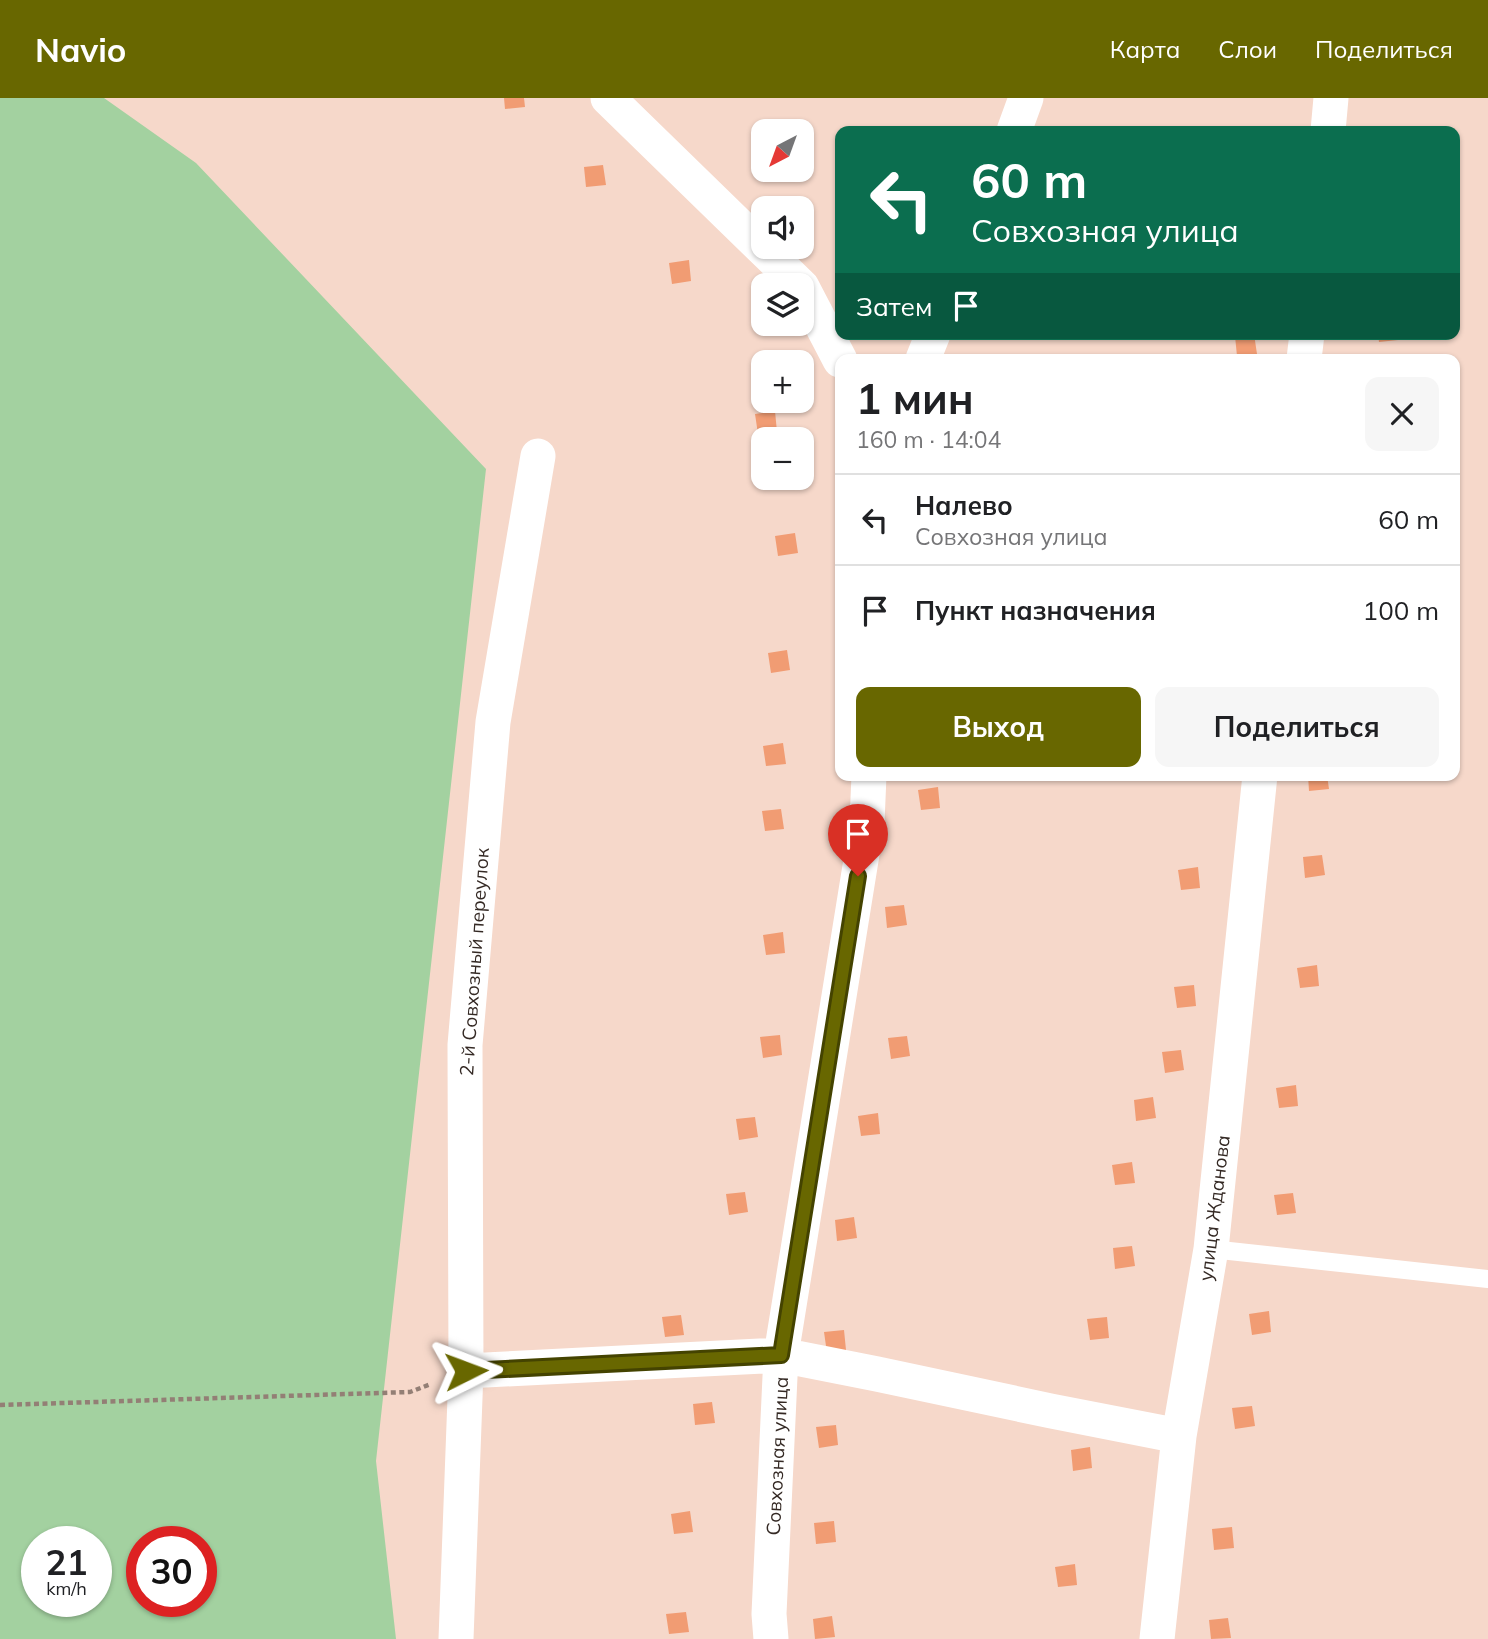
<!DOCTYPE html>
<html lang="ru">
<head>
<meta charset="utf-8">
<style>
	:root { --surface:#fff; --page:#f6f6f6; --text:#202124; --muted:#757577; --line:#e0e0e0; --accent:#686700 }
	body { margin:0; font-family:Mulish,sans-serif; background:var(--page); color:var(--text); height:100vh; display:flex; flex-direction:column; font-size:26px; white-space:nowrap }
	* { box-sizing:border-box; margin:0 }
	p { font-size:23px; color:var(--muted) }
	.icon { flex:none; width:38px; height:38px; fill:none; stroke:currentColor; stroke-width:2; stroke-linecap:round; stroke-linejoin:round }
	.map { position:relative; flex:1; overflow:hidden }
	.sheet { position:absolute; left:835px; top:256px; width:625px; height:427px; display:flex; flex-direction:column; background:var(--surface); border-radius:14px; box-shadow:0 2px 5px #0004 }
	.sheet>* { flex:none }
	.hud { position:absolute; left:835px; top:28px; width:625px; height:214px; border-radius:14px; box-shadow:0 2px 5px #0004; background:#0b6e4f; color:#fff; overflow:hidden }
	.needle { width:46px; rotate:221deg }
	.controls { position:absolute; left:751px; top:21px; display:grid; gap:14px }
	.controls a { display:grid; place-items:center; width:63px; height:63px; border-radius:14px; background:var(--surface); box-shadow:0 2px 5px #0004; font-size:35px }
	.speed { position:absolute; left:21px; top:1428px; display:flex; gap:14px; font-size:35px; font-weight:700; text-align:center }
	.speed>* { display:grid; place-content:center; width:91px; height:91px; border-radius:50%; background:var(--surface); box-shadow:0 2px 5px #0004; line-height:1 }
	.speed small { font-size:18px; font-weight:400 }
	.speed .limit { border:10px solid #d22; background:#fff; color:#111 }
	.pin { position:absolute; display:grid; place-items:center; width:60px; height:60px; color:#fff; margin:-72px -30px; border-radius:50% 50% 50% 0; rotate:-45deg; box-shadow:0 0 7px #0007 }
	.pin .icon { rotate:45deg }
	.me { position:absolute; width:77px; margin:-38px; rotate:87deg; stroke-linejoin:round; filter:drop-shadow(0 0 5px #0008) }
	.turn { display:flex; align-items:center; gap:24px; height:147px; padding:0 21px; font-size:32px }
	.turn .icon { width:91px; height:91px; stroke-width:2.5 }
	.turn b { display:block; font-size:49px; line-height:60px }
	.then { display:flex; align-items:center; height:66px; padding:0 21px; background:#0003; gap:14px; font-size:26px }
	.round { display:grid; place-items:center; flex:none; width:74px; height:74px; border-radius:14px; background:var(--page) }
	.overview { display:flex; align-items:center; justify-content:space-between; height:119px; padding:0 21px }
	h1 { font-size:42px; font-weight:700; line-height:52px }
	.primary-button { display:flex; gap:14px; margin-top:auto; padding:14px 21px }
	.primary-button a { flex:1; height:80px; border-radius:14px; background:var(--accent); color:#fff; font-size:28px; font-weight:700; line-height:80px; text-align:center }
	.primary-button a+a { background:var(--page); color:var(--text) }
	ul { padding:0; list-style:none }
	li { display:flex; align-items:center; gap:21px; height:91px; padding:0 21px; border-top:2px solid var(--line) }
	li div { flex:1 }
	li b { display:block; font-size:26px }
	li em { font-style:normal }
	header { display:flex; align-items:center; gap:42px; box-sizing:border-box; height:98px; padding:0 35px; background:var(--accent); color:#fff }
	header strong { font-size:33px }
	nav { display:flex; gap:38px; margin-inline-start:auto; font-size:24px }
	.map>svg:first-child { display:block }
</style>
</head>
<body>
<header>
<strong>Navio</strong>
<nav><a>Карта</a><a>Слои</a><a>Поделиться</a></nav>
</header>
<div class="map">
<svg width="1488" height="1541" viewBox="0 0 1488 1541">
	<rect width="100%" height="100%" fill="#f6d8ca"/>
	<path fill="#a3d1a0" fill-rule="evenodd" d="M0 0H104L196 65 486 371 376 1363 396 1541H0ZM37 1444H96V1503H37ZM142 1444H201V1503H142Z"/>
	<path fill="#f19c73" d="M504 0H524L525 9 505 11Z
		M603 67 606 87 586 89 584 69Z
		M790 100 791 110H772L771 102Z
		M689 162 691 183 672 186 669 165Z
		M1254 236 1257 256 1237 258 1235 238Z
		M1378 236H1397L1398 242 1379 244Z
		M775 313 777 334 758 336 755 316Z
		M795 435 798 455 778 458 775 438Z
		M787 552 790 572 771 575 768 555Z
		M783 645 786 666 766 668 763 648Z
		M1308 677H1327L1329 691 1309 693Z
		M938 689 940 710 921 712 918 692Z
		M781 711 784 731 765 733 762 713Z
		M1322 757 1325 777 1305 780 1303 759Z
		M1198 769 1200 790 1181 792 1178 772Z
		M904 807 907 827 887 830 885 809Z
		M783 834 785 855 766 857 763 837Z
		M1317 867 1319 888 1300 890 1297 870Z
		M1194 887 1196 908 1177 910 1174 889Z
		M780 937 782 957 763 960 760 939Z
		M907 938 910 958 891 961 888 940Z
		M1181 952 1184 972 1165 975 1162 954Z
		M1296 987 1298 1008 1279 1010 1276 990Z
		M1153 999 1156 1020 1136 1023 1134 1002Z
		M878 1015 880 1036 861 1038 858 1018Z
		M755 1019 758 1039 739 1042 736 1021Z
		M1132 1064 1135 1085 1115 1087 1112 1067Z
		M745 1094 748 1114 729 1117 726 1096Z
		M1293 1095 1296 1115 1277 1117 1274 1097Z
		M854 1119 857 1140 837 1143 835 1122Z
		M1132 1148 1135 1168 1115 1171 1113 1150Z
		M1269 1213 1271 1234 1252 1237 1249 1216Z
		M681 1217 684 1237 665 1239 662 1219Z
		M1107 1219 1109 1240 1090 1242 1087 1221Z
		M844 1232 846 1252 827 1255 824 1234Z
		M712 1304 715 1325 695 1327 693 1306Z
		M1252 1308 1255 1328 1235 1331 1232 1310Z
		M836 1327 838 1347 819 1350 816 1329Z
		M1090 1349 1092 1370 1073 1373 1071 1352Z
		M690 1413 693 1434 674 1436 671 1416Z
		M834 1423 836 1444 816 1446 814 1425Z
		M1232 1429 1234 1450 1214 1452 1212 1431Z
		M1075 1466 1077 1487 1058 1489 1055 1469Z
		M686 1514 689 1534 669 1536 666 1516Z
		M832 1518 835 1539 815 1541 813 1521Z
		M1228 1520 1231 1540 1211 1541 1209 1522Z"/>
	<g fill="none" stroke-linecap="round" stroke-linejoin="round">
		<path stroke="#937f75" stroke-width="4.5" stroke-dasharray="5 3.5" stroke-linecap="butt" d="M0 1307 410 1294 431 1286"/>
		<path stroke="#fff" stroke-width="18" d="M1211 1151 1488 1181"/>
		<path stroke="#fff" stroke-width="35" d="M608 0 800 187
			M1014 33 1026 0
			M1328 33 1331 0
			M802 189 840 262
			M923 261 933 236
			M1304 261 1307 236
			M466 1273 781 1257 877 1276 1051 1313 1179 1338
			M456 1541 466 1273 465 947 493 624 538 358
			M771 1541 769 1516 781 1257 867 725 869 677
			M1157 1541 1179 1338 1211 1151 1260 677"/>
	</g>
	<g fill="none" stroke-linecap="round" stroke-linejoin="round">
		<g stroke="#444300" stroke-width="18">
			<path id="route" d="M466 1273 781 1257 858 778"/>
		</g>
		<use href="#route" stroke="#686700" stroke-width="12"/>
	</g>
	<g text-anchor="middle" stroke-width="6" stroke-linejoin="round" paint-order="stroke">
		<g font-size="19" fill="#342924" stroke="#fff">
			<text transform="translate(474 864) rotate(-86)" y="7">2-й Совхозный переулок</text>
			<text transform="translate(1214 1110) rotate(-83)" y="7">улица Жданова</text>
			<text transform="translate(777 1358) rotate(-87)" y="7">Совхозная улица</text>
		</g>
	</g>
</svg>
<div class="controls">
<a><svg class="needle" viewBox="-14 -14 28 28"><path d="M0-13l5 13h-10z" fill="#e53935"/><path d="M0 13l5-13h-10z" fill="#757577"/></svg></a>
<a><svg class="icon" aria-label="sound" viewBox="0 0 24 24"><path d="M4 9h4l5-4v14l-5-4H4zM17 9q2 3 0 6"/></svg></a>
<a><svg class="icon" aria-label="layers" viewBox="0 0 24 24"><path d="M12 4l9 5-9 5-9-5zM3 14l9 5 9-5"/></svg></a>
<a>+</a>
<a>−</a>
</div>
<div class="speed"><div>21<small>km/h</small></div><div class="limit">30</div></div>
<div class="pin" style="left:858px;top:778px;background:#d93025"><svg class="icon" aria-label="arrive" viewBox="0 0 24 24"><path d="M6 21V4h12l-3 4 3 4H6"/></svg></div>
<svg class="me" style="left:466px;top:1273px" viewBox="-20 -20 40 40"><path d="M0-17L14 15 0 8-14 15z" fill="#686700" stroke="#fff" stroke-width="4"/></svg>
<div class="hud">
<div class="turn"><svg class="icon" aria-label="left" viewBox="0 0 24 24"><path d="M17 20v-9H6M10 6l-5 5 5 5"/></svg><div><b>60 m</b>Совхозная улица</div></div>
<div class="then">Затем<svg class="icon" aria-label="arrive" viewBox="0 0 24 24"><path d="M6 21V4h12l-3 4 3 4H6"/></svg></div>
</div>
<section class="sheet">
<div class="overview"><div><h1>1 мин</h1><p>160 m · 14:04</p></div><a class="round"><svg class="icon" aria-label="close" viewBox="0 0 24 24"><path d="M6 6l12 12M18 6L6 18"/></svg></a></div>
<ul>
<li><svg class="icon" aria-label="left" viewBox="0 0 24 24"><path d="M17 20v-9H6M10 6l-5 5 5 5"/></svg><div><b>Налево</b><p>Совхозная улица</p></div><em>60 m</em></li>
<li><svg class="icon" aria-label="arrive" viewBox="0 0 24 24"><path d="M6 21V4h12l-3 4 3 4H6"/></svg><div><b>Пункт назначения</b></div><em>100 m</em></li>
</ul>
<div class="primary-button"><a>Выход</a><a>Поделиться</a></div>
</section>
</div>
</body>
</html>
